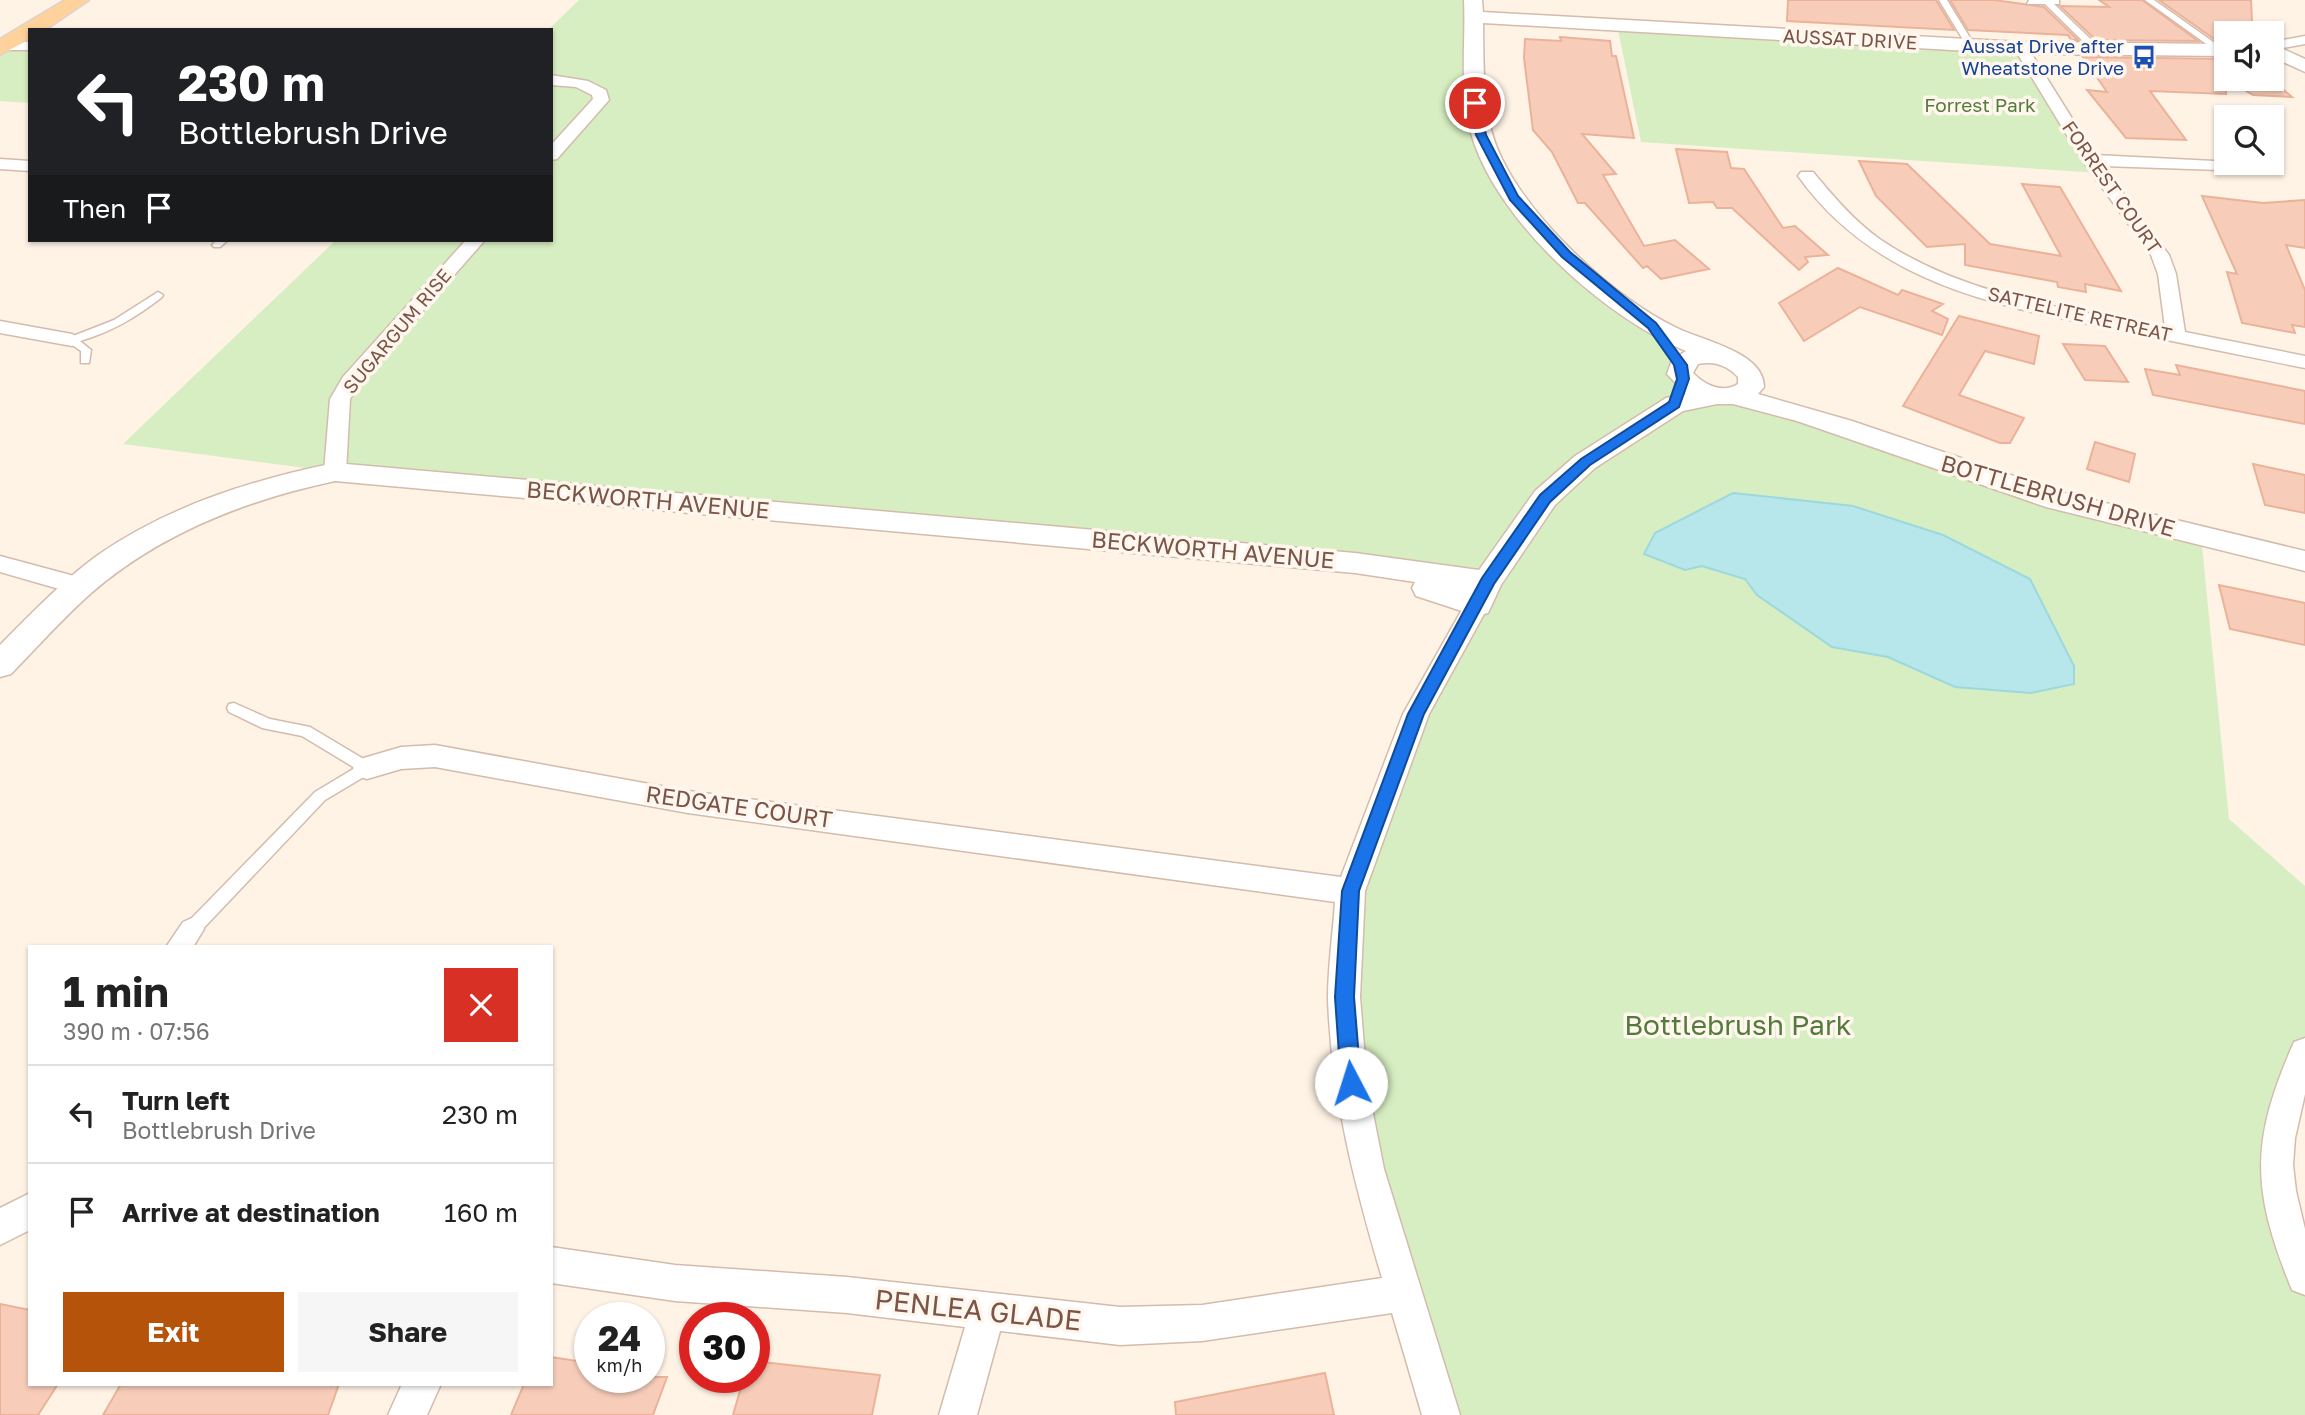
<!DOCTYPE html>
<html lang="en">
<head>
<meta charset="utf-8">
<style>
	:root { --surface:#fff; --page:#f6f6f6; --text:#222; --muted:#767676; --line:#e0e0e0; --accent:#b45309 }
	body { margin:0; font-family:"Golos Text",sans-serif; background:var(--page); color:var(--text); height:100vh; display:flex; flex-direction:column; font-size:26px; white-space:nowrap }
	* { box-sizing:border-box; margin:0 }
	p { font-size:23px; color:var(--muted) }
	.icon { flex:none; width:38px; height:38px; fill:none; stroke:currentColor; stroke-width:2; stroke-linecap:round; stroke-linejoin:round }
	.map { position:relative; flex:1; overflow:hidden }
	.details { position:absolute; left:28px; top:945px; width:525px; height:441px; display:flex; flex-direction:column; background:var(--surface); border-radius:0px; box-shadow:0 2px 5px #0004 }
	.details>* { flex:none }
	.top-card { position:absolute; left:28px; top:28px; width:525px; height:214px; border-radius:0px; box-shadow:0 2px 5px #0004; background:#202124; color:#fff; overflow:hidden }
	.fabs { position:absolute; left:2214px; top:21px; display:grid; gap:14px }
	.fabs a { display:grid; place-items:center; width:70px; height:70px; border-radius:0px; background:var(--surface); box-shadow:0 2px 5px #0004; font-size:35px }
	.speed { position:absolute; left:574px; top:1302px; display:flex; gap:14px; font-size:35px; font-weight:700; text-align:center }
	.speed>* { display:grid; place-content:center; width:91px; height:91px; border-radius:50%; background:var(--surface); box-shadow:0 2px 5px #0004; line-height:1 }
	.speed small { font-size:18px; font-weight:400 }
	.speed .limit { border:10px solid #d22; background:#fff; color:#111 }
	.pin { position:absolute; display:grid; place-items:center; width:60px; height:60px; color:#fff; margin:-30px; border:4px solid #fff; border-radius:50%; box-shadow:0 2px 7px #0007 }
	.me { position:absolute; width:77px; margin:-38px; rotate:355deg; stroke-linejoin:round; filter:drop-shadow(0 0 5px #0008) }
	.turn { display:flex; align-items:center; gap:24px; height:147px; padding:0 35px; font-size:32px }
	.turn .icon { width:91px; height:91px; stroke-width:2.5 }
	.turn b { display:block; font-size:49px; line-height:60px }
	.then { display:flex; align-items:center; height:66px; padding:0 35px; background:#0003; gap:14px; font-size:26px }
	.round { display:grid; place-items:center; flex:none; width:74px; height:74px; border-radius:0px; background:var(--page) }
	.summary { display:flex; align-items:center; justify-content:space-between; height:119px; padding:0 35px }
	h1 { font-size:42px; font-weight:700; line-height:52px }
	.primary-button { display:flex; gap:14px; margin-top:auto; padding:14px 35px }
	.primary-button a { flex:1; height:80px; border-radius:0px; background:var(--accent); color:#fff; font-size:28px; font-weight:700; line-height:80px; text-align:center }
	.primary-button a+a { background:var(--page); color:var(--text) }
	ul { padding:0; list-style:none }
	li { display:flex; align-items:center; gap:21px; height:98px; padding:0 35px; border-top:2px solid var(--line) }
	li div { flex:1 }
	li b { display:block; font-size:26px }
	li em { font-style:normal }
	.map>svg:first-child { display:block }
</style>
</head>
<body>
<div class="map">
<svg width="2305" height="1415" viewBox="0 0 2305 1415">
	<rect width="100%" height="100%" fill="#fef3e5"/>
	<path fill="#d7eec2" fill-rule="evenodd" d="M579 0H1473L1475 103 1513 198 1652 325 1681 365 1683 379 1675 403 1731 394 2201 536 2229 819 2305 886V1053L2278 1129 2305 1277V1415H1441L1367 1169 1350 891 1487 583 335 472 123 444 336 240H551V30H548ZM1644 553 2055 631 2074 666 1955 687 1888 657 1832 647 1757 595 1745 579 1702 566 1685 570Z
		M1617 25 2021 48 2100 173 1641 142Z
		M30 30V103L0 101V47Z"/>
	<path fill="#b7e7ea" stroke="#9cd8dd" stroke-width="2" d="M1733 493 1853 506 1943 535 2030 579 2074 666V684L2031 693 1955 687 1888 657 1832 647 1757 595 1745 579 1702 566 1685 570 1644 554 1655 533Z"/>
	<path fill="#f7cdba" stroke="#ebb299" stroke-width="2" d="M1788 0H1936L1954 30 1787 21Z
		M1950 0H1994L2044 7 2078 40H2071L2068 35 1968 30Z
		M2099 0H2142L2198 41 2096 40 2060 6 2109 7Z
		M2159 0H2251L2252 22 2225 23 2234 29H2222L2227 33 2226 41H2217Z
		M1560 37 1610 41 1612 56H1616L1634 138 1582 134 1616 174 1603 175 1644 246 1675 240 1709 269 1661 279 1647 266 1643 268 1585 203H1578L1552 152 1533 130 1524 58 1525 39 1561 41Z
		M2083 57 2226 59V79H2271L2292 97 2253 95 2226 79V94L2150 91 2186 140 2126 138 2087 90 2107 92Z
		M1676 149 1727 152 1731 168 1744 169 1783 228 1795 226 1828 255 1805 257 1808 262 1799 270 1732 208H1717L1713 202 1689 203Z
		M1859 161 1907 164 1990 244 2061 256 2022 184 2060 187 2121 291 2085 284 2086 292 2058 287 2057 282 1965 265V244L1927 247 1876 196Z
		M2202 196 2263 203 2305 200V248L2286 245 2305 290V327L2292 325 2295 333 2242 323 2227 272 2237 274Z
		M1838 268 1898 295 1902 290 1943 304 1932 311 1948 319 1942 335 1860 307 1804 341 1779 303Z
		M1959 316 2039 336 2034 364 1985 351 1959 395 2024 418 2010 443H2000L1903 406Z
		M2063 344 2105 346 2128 382 2085 380Z
		M2176 365 2305 391V424L2153 395 2145 369 2180 375Z
		M2095 442 2135 454 2129 482 2087 469Z
		M2253 464 2305 475V513L2265 505Z
		M2219 585 2305 603V645L2230 629Z
		M0 1304 30 1310V1384H58L38 1415H0Z
		M551 1357 590 1363V1377H667L653 1415H511L524 1384H551Z
		M754 1361 880 1375 872 1415H733L744 1377H754Z
		M1325 1373 1334 1415H1176L1175 1402Z
		M121 1384H339L328 1415H103Z"/>
	<g fill="none" stroke-linecap="round" stroke-linejoin="round">
		<g stroke="#d4bbac" stroke-width="3">
			<path id="service" d="M1939 0H1947L1975 46 1974 48H1968Z
				M2029 0H2059V4H2054L2101 49V53H2095L2045 4H2027Z
				M2145 0H2154L2226 51 2219 53Z
				M217 240H228L220 247H214L212 245Z
				M158 292 163 295 162 297C137 317 111 332 80 341L91 350 89 363H81V351L68 342V338L114 320Z
				M234 703 270 719 310 727 372 764 374 768 372 772 325 800 198 934 192 936 186 934 184 929 186 924 315 792 355 768 302 736 262 728 229 712 227 708 229 704Z"/>
		</g>
		<g stroke="#d4bbac" stroke-width="3">
			<path id="pedestrian" d="M192 918 201 922 204 929 193 947H166L183 922Z"/>
		</g>
		<g stroke="#d4bbac" stroke-width="3">
			<path id="minor" d="M2305 36V44L2272 50V42Z
				M0 42H30V50H0Z
				M2021 44 2028 48 2095 155 2254 163V170L2248 171 2103 166 2169 255 2176 274 2185 332 2305 356V368C2244 356 2183 343 2122 331 1998 306 1876 285 1798 176L1801 172H1813C1834 197 1855 222 1881 240 1964 296 2069 309 2165 328L2158 274 2151 255 2082 160 2014 48Z
				M551 75 588 81 606 90 609 100 557 159 551 160V145L593 99 592 95 576 87 551 85Z
				M0 159 30 161V171L0 169Z
				M466 240H485L362 380 350 399 346 472 343 477H327L324 472 330 399 343 377Z
				M0 321 72 334 82 340 72 346 0 333Z
				M0 556 89 580 92 586 89 592 80 595 0 572Z
				M1477 596 1486 599 1489 605 1429 714 1365 891 1360 997 1367 1083 1384 1169 1460 1415H1422L1392 1313 1202 1341 1120 1345 1000 1331 977 1415H939L965 1327 847 1313 675 1301 551 1283V1247L675 1265 847 1277 1120 1307 1202 1305 1382 1278C1355 1186 1331 1095 1328 998 1328 966 1333 933 1335 902L688 813 435 767 401 769 367 779 357 776 353 768 357 760 401 747 435 745 688 791 1341 877 1403 714 1468 599Z
				M2305 1038V1094L2295 1138 2293 1165 2296 1191 2305 1229V1295L2292 1290C2251 1189 2250 1142 2294 1042Z
				M30 1193V1230L0 1245V1208Z
				M402 1384H441L427 1415H388Z"/>
		</g>
		<g stroke="#d4bbac" stroke-width="3">
			<path id="tertiary" d="M1464 0H1482L1483 12 2021 42 2226 44V56L2021 54 1483 23C1484 69 1481 117 1502 159 1533 222 1614 298 1677 328 1703 341 1764 352 1764 387L1758 394 1852 421 2064 493 2305 551V571L2046 507 1797 421 1733 404H1717L1683 411 1595 468 1555 505 1501 585 1488 613 1477 616 1416 596 1412 588 1415 582 1355 573 335 481C246 500 160 533 90 594 62 619 37 647 11 674L0 677V645C31 614 62 581 98 555 169 506 251 480 335 463L1355 553 1479 570 1535 491 1575 456 1666 398 1686 394 1667 374 1672 360 1686 351C1605 318 1495 220 1471 133 1459 90 1466 43 1464 0ZM1698 364C1714 361 1727 365 1738 377V384C1722 394 1705 385 1693 373Z
				M2272 44 2305 59V72L2272 57Z"/>
		</g>
		<g stroke="#ddd3cf" stroke-width="3">
			<path id="primary" d="M65 0H89L45 30H30V39L0 55V39Z"/>
		</g>
		<use href="#service" fill="#fff" fill-rule="evenodd"/>
		<use href="#pedestrian" fill="#fff" fill-rule="evenodd"/>
		<use href="#minor" fill="#fff" fill-rule="evenodd"/>
		<use href="#tertiary" fill="#fff" fill-rule="evenodd"/>
		<use href="#primary" fill="#ffd29c" fill-rule="evenodd"/>
	</g>
	<path fill="#1a73e8" stroke="#114b97" stroke-width="2" d="M1475 100 1480 103 1486 135 1518 196 1570 252 1656 323 1687 365 1689 379 1679 407 1590 465 1550 502 1494 584 1424 714 1359 891 1354 997 1361 1083 1358 1089 1351 1092 1344 1089 1341 1083 1335 997 1342 891 1408 714 1482 578 1540 495 1581 459 1669 402 1677 379 1674 365 1648 328 1562 257 1510 200 1476 135 1470 103Z"/>
	<defs>
		<g id="bus-bare" transform="scale(1.89)"><path d="M-5-6H5V4H4V6H2V4H-2V6H-4V4H-5ZM-3.5-4V0h7V-4ZM-3.5 1.2v1.5H-2V1.2ZM2 1.2v1.5H3.5V1.2Z" fill="#1a4fb4" stroke="#fff7ee" stroke-width="2.5" paint-order="stroke"/></g>
	</defs>
	<g fill-rule="evenodd">
		<use href="#bus-bare" x="2144" y="57"/>
	</g>
	<g text-anchor="middle" stroke-width="7" stroke-linejoin="round" paint-order="stroke">
		<g font-size="19" fill="#7b5547" stroke="#fff7ee">
			<text transform="translate(1850 39) rotate(3)" y="7">AUSSAT DRIVE</text>
			<text transform="translate(2112 187) rotate(55)" y="7">FORREST COURT</text>
			<text transform="translate(2080 314) rotate(13)" y="7">SATTELITE RETREAT</text>
			<text transform="translate(397 331) rotate(-50)" y="7">SUGARGUM RISE</text>
		</g>
		<g font-size="19" fill="#164399" stroke="#fff7ee" text-anchor="end">
			<text x="2124" y="53">Aussat Drive after<tspan x="2124" dy="22">Wheatstone Drive</tspan></text>
		</g>
		<g font-size="19" fill="#537b3b" stroke="#fff7ee">
			<text x="1980" y="112">Forrest Park</text>
		</g>
		<g font-size="23" fill="#7b5547" stroke="#fff7ee">
			<text transform="translate(2058 496) rotate(16)" y="8">BOTTLEBRUSH DRIVE</text>
			<text transform="translate(648 500) rotate(5)" y="8">BECKWORTH AVENUE</text>
			<text transform="translate(1213 550) rotate(5)" y="8">BECKWORTH AVENUE</text>
			<text transform="translate(739 807) rotate(8)" y="8">REDGATE COURT</text>
		</g>
		<g font-size="28" fill="#537b3b" stroke="#fff7ee">
			<text x="1738" y="1035">Bottlebrush Park</text>
		</g>
		<g font-size="28" fill="#7b5547" stroke="#fff7ee">
			<text transform="translate(978 1310) rotate(6)" y="10">PENLEA GLADE</text>
		</g>
	</g>
</svg>
<div class="fabs">
<a><svg class="icon" aria-label="sound" viewBox="0 0 24 24"><path d="M4 9h4l5-4v14l-5-4H4zM17 9q2 3 0 6"/></svg></a>
<a><svg class="icon" aria-label="search" viewBox="0 0 24 24"><circle cx="10" cy="10" r="6"/><path d="M15 15l6 6"/></svg></a>
</div>
<div class="speed"><div>24<small>km/h</small></div><div class="limit">30</div></div>
<div class="pin" style="left:1475px;top:103px;background:#d93025"><svg class="icon" aria-label="arrive" viewBox="0 0 24 24"><path d="M6 21V4h12l-3 4 3 4H6"/></svg></div>
<svg class="me" style="left:1351px;top:1083px" viewBox="-20 -20 40 40"><circle r="19" fill="#fff"/><path d="M0-13L10 11 0 6-10 11z" fill="#1a73e8"/></svg>
<div class="top-card">
<div class="turn"><svg class="icon" aria-label="left" viewBox="0 0 24 24"><path d="M17 20v-9H6M10 6l-5 5 5 5"/></svg><div><b>230 m</b>Bottlebrush Drive</div></div>
<div class="then">Then<svg class="icon" aria-label="arrive" viewBox="0 0 24 24"><path d="M6 21V4h12l-3 4 3 4H6"/></svg></div>
</div>
<section class="details">
<div class="summary"><div><h1>1 min</h1><p>390 m · 07:56</p></div><a class="round" style="background:#d93025;color:#fff"><svg class="icon" aria-label="close" viewBox="0 0 24 24"><path d="M6 6l12 12M18 6L6 18"/></svg></a></div>
<ul>
<li><svg class="icon" aria-label="left" viewBox="0 0 24 24"><path d="M17 20v-9H6M10 6l-5 5 5 5"/></svg><div><b>Turn left</b><p>Bottlebrush Drive</p></div><em>230 m</em></li>
<li><svg class="icon" aria-label="arrive" viewBox="0 0 24 24"><path d="M6 21V4h12l-3 4 3 4H6"/></svg><div><b>Arrive at destination</b></div><em>160 m</em></li>
</ul>
<div class="primary-button"><a>Exit</a><a>Share</a></div>
</section>
</div>
</body>
</html>
